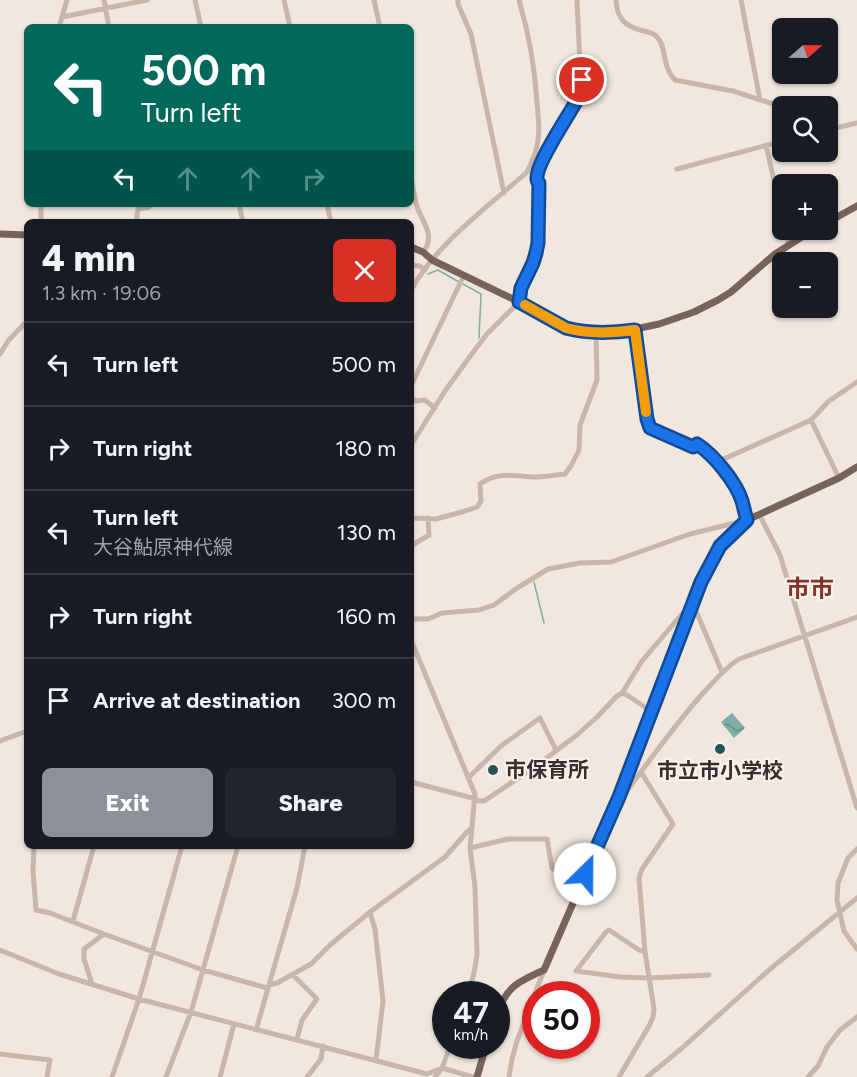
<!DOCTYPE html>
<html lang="en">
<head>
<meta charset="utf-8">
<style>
	:root { --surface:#171b24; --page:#20242c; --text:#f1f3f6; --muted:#9ea1a6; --line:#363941; --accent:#8c9099 }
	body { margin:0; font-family:Figtree,"Noto Sans JP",sans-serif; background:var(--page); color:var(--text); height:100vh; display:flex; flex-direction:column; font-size:22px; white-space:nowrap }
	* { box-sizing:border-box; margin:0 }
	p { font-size:20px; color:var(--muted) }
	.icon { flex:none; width:33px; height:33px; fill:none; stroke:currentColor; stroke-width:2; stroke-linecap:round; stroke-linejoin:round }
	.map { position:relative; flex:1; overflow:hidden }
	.panel { position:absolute; left:24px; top:219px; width:390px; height:630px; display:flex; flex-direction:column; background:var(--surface); border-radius:9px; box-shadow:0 2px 4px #0004 }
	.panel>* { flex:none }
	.top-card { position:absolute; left:24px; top:24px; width:390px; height:183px; border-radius:9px; box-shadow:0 2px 4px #0004; background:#00695c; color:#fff; overflow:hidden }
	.needle { width:39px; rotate:70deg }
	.fabs { position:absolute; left:772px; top:18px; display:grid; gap:12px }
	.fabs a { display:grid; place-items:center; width:66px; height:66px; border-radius:9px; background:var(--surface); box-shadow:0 2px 4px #0004; font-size:30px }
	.speed { position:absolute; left:432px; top:981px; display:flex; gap:12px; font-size:30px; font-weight:700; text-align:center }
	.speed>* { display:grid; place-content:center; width:78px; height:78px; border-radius:50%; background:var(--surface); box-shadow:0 2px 4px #0004; line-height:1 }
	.speed small { font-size:15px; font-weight:400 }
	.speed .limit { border:9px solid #d22; background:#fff; color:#111 }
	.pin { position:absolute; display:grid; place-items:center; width:51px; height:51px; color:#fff; margin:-26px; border:3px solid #fff; border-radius:50%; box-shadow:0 2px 6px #0007 }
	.me { position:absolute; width:66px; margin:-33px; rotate:23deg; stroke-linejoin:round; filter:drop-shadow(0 0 4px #0008) }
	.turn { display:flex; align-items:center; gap:21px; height:126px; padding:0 18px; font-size:27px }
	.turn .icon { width:78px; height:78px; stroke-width:2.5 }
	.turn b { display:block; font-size:42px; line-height:51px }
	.lanes { display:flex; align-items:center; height:57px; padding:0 18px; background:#0003; justify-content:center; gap:30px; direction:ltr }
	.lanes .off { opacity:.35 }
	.round { display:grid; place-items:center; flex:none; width:63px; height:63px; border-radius:9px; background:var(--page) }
	.headline { display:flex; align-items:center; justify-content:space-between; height:102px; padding:0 18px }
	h1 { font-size:36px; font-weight:800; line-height:45px }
	.primary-button { display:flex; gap:12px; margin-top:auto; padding:12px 18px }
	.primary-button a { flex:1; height:69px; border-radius:9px; background:var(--accent); color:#fff; font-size:24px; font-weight:800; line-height:69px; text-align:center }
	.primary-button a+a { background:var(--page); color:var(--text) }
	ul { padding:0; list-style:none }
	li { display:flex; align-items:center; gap:18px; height:84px; padding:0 18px; border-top:2px solid var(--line) }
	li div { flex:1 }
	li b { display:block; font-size:22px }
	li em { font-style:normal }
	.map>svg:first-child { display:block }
</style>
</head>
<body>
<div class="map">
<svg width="857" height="1077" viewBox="0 0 857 1077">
	<defs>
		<pattern id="water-waves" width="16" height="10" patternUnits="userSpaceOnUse" patternTransform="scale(1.5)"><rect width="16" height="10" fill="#7fadaa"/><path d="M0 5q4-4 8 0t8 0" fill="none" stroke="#698d8b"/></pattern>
	</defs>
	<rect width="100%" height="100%" fill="#f1e7de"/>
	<path fill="url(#water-waves)" d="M732 713 745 728 734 738 721 722Z"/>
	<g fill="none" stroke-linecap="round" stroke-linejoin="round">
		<path stroke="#7fadaa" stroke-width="1.5" d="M428 274 438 270 459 282
			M463 284 481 294 479 338
			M534 582 544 623"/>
		<path stroke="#c9b6ab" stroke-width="5" d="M104 0 109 27
			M195 0 201 27
			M284 0 290 27
			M374 0 380 27
			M458 0V4L471 34 504 193
			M616 0C617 20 626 27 644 31 649 32 654 33 657 37 668 49 661 66 675 80L733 91 770 103 791 102 806 106
			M741 0 760 100
			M62 17 147 0
			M59 27 67 0
			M828 130 857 123
			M766 145 783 220
			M677 169 783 141
			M411 177C413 187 414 197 417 207 423 223 436 236 423 252
			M239 204 243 222
			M327 204 331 222
			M41 222V204
			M136 222 138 209 149 207 148 204
			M785 230 789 245
			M411 265 420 266 425 270
			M411 290C438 242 487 208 527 172 532 162 537 151 538 140 540 128 538 115 537 103 535 68 529 34 519 0
			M0 354 8 341 27 321
			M411 386 464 275
			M411 398 416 401 425 400 435 408
			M811 420 839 478
			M411 445 445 391 471 355 487 334 519 302 521 288 536 253 538 243 539 183 536 178 539 167 571 108 578 98 581 88 577 0
			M717 462 811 420 829 401 857 382
			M759 514 780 555 857 808
			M411 518 436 519 462 512 477 507 481 501 480 484C499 470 515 477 536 477 546 477 555 475 565 474L571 466 579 450 580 425 597 380 596 332
			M411 546 429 535 428 518
			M693 604 722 672
			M411 619H428L442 613 479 610 494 605 514 590 548 569 580 563 611 562 690 534 747 520C745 514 744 508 742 501 736 482 714 455 697 444L693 447 650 428 647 419 635 330
			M411 640 475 794 470 848 475 887 477 955 474 973 468 994
			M622 693 642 661 687 608 692 607
			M0 741 27 731
			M468 778 501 746 540 718 556 750
			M411 782 476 799 479 801H484L532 769 577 735 597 717 617 696 622 693 627 695 652 712
			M619 797 627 791C652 757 676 723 705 691 716 679 725 668 739 659L857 617
			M34 846 33 871 36 910 50 913 104 934
			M470 848 508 839H547L552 868 555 870 571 869 585 874
			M857 849 848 858 838 883 837 900 844 931 857 949
			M370 912 375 929 383 1001 376 1060
			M73 921 94 846
			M0 950 59 974 139 999 427 1074 442 1068 473 1077
			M645 952 639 950 609 930 606 932 576 971 620 977 649 978 709 975
			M293 975 317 999 302 1020 297 1039
			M92 984 84 959V949L104 934 203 970 267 988
			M269 985 277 983 311 964 330 945 370 912 445 857 467 832 472 828
			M256 1030 297 888 305 846
			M0 1054 50 1060 47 1077
			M112 1077 139 999 182 846
			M166 1077 191 1012 238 846
			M220 1077 234 1024
			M307 1077 321 1059 323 1046
			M435 1077 442 1068 450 1046
			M509 1077 512 1059 517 1041 544 970
			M619 1077 649 1026 653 1017 654 1009 645 952 639 878 642 869 673 824 641 772
			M647 1077 682 1048 769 970 857 898
			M808 1077 818 1066 827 1047 840 1030 857 1017"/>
		<path stroke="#78625c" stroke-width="7" d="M828 222 857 206
			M0 234 27 235
			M411 247 423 252 432 260 519 302 566 328 590 333 626 331 659 324 694 312 718 300 731 292 775 254 813 230
			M496 1016C506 987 517 982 544 970L619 797 701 581 720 546 747 520 839 478 857 467
			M477 1077 486 1046"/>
	</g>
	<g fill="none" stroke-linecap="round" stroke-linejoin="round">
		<g stroke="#114b97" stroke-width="15">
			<path id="route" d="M582 80C581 86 581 93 578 98 570 114 535 164 537 179 537 180 538 182 539 183L538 243 536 253 533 263 521 288 519 302 566 328C588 334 613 333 635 330L647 419 650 428 693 447 697 444C714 455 736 482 742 501 744 508 745 514 747 520L720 546 701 582 619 797 585 874"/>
		</g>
		<use href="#route" stroke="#1a73e8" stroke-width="10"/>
		<path stroke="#f59e0b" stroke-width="10" d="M525 305 566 328C588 334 613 333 635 330L646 412"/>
	</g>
	<g fill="#215655" stroke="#f9f1eb" stroke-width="2">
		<circle cx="720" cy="749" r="6"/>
		<circle cx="493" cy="770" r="6"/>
	</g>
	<g text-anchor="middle" stroke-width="4.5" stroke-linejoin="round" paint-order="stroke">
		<g font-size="21" font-weight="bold" fill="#372d2a" stroke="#f9f1eb" text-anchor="start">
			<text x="505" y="777">市保育所</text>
			<text x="720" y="778" text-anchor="middle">市立市小学校</text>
		</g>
		<g font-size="24" font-weight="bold" fill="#823427" stroke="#f9f1eb">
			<text x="810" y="597">市市</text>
		</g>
	</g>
</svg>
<div class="fabs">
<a><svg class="needle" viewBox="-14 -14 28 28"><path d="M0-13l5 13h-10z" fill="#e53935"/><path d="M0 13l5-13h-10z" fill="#9ea1a6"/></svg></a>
<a><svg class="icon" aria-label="search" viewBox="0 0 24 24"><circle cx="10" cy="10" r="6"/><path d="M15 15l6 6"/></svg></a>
<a>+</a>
<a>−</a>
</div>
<div class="speed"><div>47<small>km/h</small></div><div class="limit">50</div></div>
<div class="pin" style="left:582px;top:80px;background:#d93025"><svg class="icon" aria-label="arrive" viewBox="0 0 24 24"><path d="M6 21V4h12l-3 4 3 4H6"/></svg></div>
<svg class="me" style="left:585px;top:874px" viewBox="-20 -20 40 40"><circle r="19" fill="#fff"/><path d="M0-13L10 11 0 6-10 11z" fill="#1a73e8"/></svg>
<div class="top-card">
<div class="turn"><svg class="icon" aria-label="left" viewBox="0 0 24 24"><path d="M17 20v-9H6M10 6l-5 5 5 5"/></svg><div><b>500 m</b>Turn left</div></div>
<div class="lanes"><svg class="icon" aria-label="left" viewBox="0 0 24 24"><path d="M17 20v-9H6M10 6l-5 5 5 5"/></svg><svg class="icon off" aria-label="ahead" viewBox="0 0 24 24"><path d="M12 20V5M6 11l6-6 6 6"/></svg><svg class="icon off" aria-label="ahead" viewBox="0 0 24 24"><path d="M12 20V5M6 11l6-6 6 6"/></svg><svg class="icon off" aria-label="right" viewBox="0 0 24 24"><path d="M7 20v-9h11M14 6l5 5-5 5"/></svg></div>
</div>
<section class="panel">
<div class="headline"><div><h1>4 min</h1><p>1.3 km · 19:06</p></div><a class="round" style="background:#d93025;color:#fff"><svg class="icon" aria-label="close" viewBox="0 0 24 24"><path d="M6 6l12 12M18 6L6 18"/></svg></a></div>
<ul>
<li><svg class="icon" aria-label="left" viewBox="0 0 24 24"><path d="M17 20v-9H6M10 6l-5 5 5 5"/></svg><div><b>Turn left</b></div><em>500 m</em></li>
<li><svg class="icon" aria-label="right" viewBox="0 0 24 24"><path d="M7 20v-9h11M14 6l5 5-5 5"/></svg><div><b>Turn right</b></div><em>180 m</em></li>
<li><svg class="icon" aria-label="left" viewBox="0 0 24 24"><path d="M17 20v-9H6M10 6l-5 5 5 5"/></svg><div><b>Turn left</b><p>大谷鮎原神代線</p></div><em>130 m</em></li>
<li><svg class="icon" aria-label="right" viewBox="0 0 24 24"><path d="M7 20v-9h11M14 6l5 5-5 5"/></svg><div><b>Turn right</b></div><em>160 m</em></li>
<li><svg class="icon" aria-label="arrive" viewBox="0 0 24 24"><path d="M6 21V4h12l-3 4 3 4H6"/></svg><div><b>Arrive at destination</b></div><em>300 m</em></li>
</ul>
<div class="primary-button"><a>Exit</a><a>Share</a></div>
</section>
</div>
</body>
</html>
